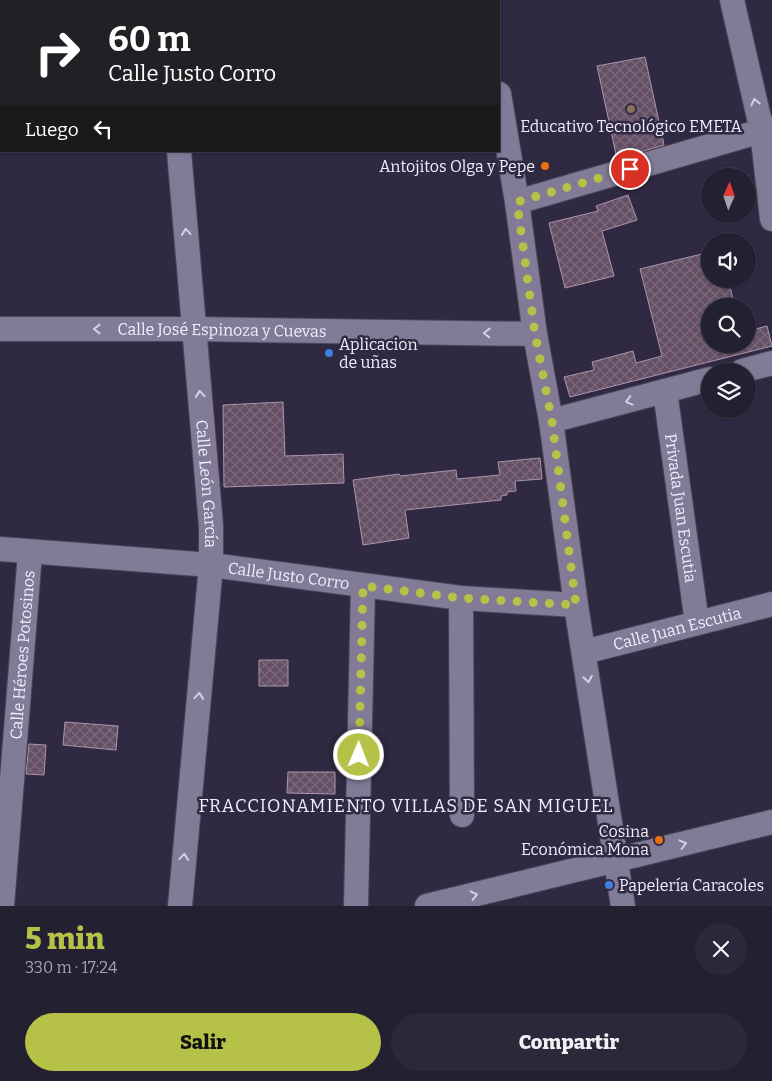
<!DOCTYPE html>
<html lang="es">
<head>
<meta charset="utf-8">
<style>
	:root { --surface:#232032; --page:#2b283a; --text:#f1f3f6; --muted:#a3a3ac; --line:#403e4d; --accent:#b6c148 }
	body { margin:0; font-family:Bitter,serif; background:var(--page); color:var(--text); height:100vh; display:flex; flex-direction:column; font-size:19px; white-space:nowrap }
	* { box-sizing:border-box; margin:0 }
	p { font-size:16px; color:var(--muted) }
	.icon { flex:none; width:28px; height:28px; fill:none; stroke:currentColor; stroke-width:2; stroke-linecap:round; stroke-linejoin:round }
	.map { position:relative; height:906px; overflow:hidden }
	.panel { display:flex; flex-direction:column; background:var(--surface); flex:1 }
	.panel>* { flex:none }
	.top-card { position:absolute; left:0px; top:0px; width:500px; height:152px; box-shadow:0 1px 4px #0004,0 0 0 1px var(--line); background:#202124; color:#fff; overflow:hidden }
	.needle { width:32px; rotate:3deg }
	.buttons { position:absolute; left:701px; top:168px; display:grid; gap:10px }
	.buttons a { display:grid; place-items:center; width:55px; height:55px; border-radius:50%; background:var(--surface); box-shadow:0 1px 4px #0004,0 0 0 1px var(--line); font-size:25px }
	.pin { position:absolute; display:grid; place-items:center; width:42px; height:42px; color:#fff; margin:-21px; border:2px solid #fff; border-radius:50%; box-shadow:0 1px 5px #0007 }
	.me { position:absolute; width:55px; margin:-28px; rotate:1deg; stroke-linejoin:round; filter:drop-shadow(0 0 4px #0008) }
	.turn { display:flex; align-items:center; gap:18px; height:105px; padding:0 25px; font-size:22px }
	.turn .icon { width:65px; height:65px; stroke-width:2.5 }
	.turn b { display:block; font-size:35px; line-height:42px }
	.then { display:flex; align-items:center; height:48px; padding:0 25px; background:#0003; gap:10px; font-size:19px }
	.round { display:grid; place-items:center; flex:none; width:52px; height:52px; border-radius:26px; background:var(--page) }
	.overview { display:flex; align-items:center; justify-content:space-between; height:85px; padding:0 25px }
	h1 { font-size:30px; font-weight:800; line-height:38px; color:var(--accent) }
	.primary-button { display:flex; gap:10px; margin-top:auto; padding:10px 25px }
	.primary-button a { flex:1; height:58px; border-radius:30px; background:var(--accent); color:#111; font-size:20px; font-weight:800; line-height:58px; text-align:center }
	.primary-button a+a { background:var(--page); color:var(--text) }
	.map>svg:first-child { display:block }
</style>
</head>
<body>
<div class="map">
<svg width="772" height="906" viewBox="0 0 772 906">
	<defs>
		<pattern id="building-cross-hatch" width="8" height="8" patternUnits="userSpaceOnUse" patternTransform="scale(1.25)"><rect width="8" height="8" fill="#654f64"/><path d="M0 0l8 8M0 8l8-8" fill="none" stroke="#7b697b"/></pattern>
	</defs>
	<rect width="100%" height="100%" fill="#2f2a42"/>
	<path fill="url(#building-cross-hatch)" stroke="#ad95ac" d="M645 57 664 145 617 159 597 66Z
		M628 195 637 220 602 231 614 276 565 288 549 223 598 211 596 206Z
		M710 252V279H728L734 303 710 306V344H748V331L767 326 772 346 570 397 564 377 594 370 592 362 633 351 636 363 662 356 640 269Z
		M283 402 285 456 343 454 344 483 224 487 223 405Z
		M540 458 542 479 515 481 516 491 507 492V495L501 496V500L405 510 409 538 363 545 353 480 399 474 400 476 456 470 457 479 500 475 498 462Z
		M259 660H288V686H259Z
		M65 722 118 726 116 750 63 745Z
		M29 744 46 745 44 775 26 774Z
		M288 772H335V794L287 793Z"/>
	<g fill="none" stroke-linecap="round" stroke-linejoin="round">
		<g stroke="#4c475b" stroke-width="26">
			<g id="minor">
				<path d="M164 0 165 1"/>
				<path d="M484 0 485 1"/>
				<path d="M732 0 762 131 772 219"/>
				<path d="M499 94 517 202 535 334 551 421 576 605 623 906"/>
				<path d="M0 116H1"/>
				<path id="s1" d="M179 151 211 526V565L180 906"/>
				<path d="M517 202 772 128"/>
				<path id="s2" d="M0 329H194L535 334"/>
				<path d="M742 371 772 363"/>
				<path id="s3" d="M665 391 697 623"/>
				<path d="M551 421 710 379"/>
				<path id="s4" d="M0 549 211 565 461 598 576 605"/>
				<path d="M461 598 462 815"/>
				<path id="s5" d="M584 652 772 604"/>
				<path id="s6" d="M2 906 30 553"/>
				<path d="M356 906 363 586"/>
				<path d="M427 906 772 822"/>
			</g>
		</g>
		<use href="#minor" stroke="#817b98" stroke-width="24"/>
	</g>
	<defs><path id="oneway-chevron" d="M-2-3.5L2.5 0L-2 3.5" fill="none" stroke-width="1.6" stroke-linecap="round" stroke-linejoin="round" transform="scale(1.25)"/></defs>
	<g stroke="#d4d0e4">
		<use href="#oneway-chevron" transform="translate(755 102) rotate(-103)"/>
		<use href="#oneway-chevron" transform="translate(186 232) rotate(-95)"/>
		<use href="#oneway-chevron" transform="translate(97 329) rotate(180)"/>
		<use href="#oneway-chevron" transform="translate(487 333) rotate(-179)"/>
		<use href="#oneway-chevron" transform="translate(200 394) rotate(-95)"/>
		<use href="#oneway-chevron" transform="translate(629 401) rotate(165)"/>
		<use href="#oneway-chevron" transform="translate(588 679) rotate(81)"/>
		<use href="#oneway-chevron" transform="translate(199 696) rotate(-85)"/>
		<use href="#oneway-chevron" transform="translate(683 844) rotate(-14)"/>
		<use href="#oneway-chevron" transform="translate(184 857) rotate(-85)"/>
		<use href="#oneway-chevron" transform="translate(474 895) rotate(-13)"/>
	</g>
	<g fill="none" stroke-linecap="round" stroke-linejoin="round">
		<path stroke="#b6c148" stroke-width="9" stroke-dasharray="0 16.2" d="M359 755 363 586 461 598 576 605 552 421 535 334 517 202 630 169"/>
	</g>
	<circle fill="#8d6e63" stroke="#2f2a42" stroke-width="2" cx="631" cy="109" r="5"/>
	<g fill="#e8710a" stroke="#2f2a42" stroke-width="2">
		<circle cx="545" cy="166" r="5"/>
		<circle cx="659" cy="840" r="5"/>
	</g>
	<g fill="#3f7fe0" stroke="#2f2a42" stroke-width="2">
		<circle cx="329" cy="353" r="5"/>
		<circle cx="609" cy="885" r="5"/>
	</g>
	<g text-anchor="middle" stroke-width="5" stroke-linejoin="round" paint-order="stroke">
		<g font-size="16" fill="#f0edfd" stroke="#2f2a42" text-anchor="end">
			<text x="631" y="132" text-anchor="middle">Educativo Tecnológico EMETA</text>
			<text x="535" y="172">Antojitos Olga y Pepe</text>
			<text x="339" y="350" text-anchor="start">Aplicacion<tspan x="339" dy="18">de uñas</tspan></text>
			<text x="649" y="837">Cosina<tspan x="649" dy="18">Económica Mona</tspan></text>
			<text x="619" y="891" text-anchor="start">Papelería Caracoles</text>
		</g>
		<g font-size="16" fill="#f0edfd" stroke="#2f2a42">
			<text dy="6" stroke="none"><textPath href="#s2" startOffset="222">Calle José Espinoza y Cuevas</textPath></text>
			<text dy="6" stroke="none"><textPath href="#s1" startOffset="334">Calle León García</textPath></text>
			<text dy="6" stroke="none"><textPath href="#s3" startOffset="118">Privada Juan Escutia</textPath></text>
			<text dy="6" stroke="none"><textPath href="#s4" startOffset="290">Calle Justo Corro</textPath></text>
			<text dy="6" stroke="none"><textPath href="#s5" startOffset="96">Calle Juan Escutia</textPath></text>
			<text dy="6" stroke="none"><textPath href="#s6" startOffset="252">Calle Héroes Potosinos</textPath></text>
		</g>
		<g font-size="18" letter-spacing="1" fill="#f0edfd" stroke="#2f2a42">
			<text x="406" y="812">FRACCIONAMIENTO VILLAS DE SAN MIGUEL</text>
		</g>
	</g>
</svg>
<div class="buttons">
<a><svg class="needle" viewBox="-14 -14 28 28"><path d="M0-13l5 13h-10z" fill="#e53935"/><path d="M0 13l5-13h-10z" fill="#a3a3ac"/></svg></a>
<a><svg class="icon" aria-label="sound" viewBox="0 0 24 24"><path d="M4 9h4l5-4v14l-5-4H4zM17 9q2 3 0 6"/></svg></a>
<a><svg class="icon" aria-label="search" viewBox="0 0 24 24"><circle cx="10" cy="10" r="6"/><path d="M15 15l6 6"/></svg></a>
<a><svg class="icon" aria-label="layers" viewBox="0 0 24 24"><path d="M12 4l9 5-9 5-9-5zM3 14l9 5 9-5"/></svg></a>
</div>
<div class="pin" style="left:630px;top:169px;background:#d93025"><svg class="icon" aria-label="arrive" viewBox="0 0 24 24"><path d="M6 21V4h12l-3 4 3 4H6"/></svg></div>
<svg class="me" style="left:359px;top:755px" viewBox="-20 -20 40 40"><circle r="17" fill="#b6c148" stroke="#fff" stroke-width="3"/><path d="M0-11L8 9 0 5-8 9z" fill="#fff"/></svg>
<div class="top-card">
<div class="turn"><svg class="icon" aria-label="right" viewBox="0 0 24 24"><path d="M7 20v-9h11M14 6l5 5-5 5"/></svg><div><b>60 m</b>Calle Justo Corro</div></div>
<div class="then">Luego<svg class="icon" aria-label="left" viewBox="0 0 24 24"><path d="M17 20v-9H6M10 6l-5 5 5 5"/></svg></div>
</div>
</div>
<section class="panel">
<div class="overview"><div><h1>5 min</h1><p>330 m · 17:24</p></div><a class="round"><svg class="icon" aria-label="close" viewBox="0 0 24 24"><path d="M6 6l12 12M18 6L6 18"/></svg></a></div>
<div class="primary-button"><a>Salir</a><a>Compartir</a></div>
</section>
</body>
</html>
